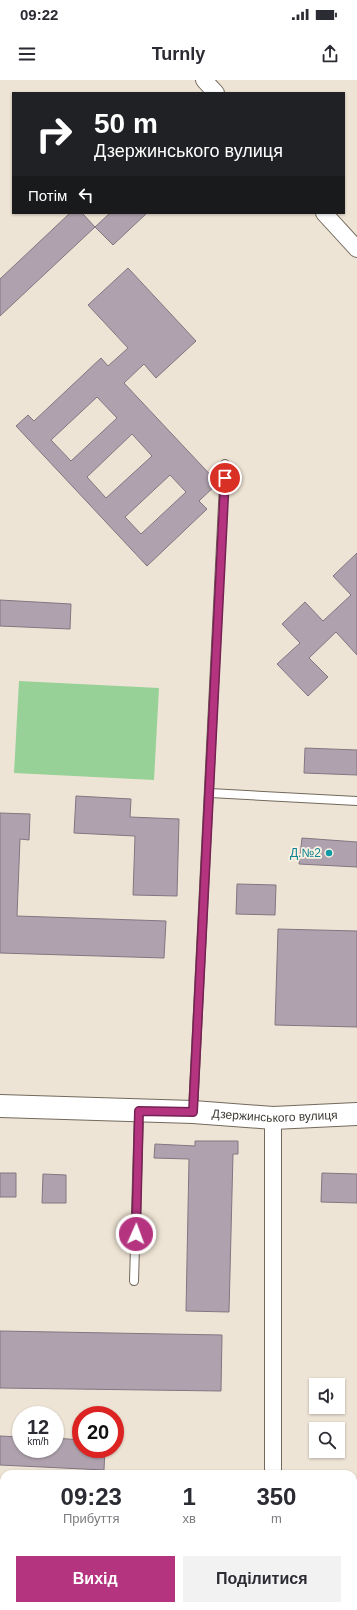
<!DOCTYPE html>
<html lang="uk">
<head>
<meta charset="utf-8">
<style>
	:root { --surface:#fff; --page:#f2f2f3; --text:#2b2b33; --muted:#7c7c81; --accent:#b43480 }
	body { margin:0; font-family:Helvetica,sans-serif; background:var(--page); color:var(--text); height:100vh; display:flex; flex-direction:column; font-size:15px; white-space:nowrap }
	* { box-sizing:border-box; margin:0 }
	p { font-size:13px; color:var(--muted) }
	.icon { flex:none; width:22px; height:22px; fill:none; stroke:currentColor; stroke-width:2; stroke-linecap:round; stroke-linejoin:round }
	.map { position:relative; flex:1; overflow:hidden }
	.sheet { position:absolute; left:0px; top:1390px; width:357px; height:140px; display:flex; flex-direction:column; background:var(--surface); border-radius:12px 12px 0 0; box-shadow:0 1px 3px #0004 }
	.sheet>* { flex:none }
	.top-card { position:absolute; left:12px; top:12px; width:333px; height:122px; border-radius:0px; box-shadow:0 1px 3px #0004; background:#202124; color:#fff; overflow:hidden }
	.buttons { position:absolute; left:309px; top:1298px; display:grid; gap:8px }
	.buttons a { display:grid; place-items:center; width:36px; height:36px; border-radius:0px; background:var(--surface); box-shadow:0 1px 3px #0004; font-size:20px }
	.speed { position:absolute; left:12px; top:1326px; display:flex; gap:8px; font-size:20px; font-weight:700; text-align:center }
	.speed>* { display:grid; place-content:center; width:52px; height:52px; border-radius:50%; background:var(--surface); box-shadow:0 1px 3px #0004; line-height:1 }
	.speed small { font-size:10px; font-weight:400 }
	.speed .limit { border:6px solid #d22; background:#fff; color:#111 }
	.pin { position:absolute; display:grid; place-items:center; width:34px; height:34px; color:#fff; margin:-17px; border:2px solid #fff; border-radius:50%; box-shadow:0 1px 4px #0007 }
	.me { position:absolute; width:44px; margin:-22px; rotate:2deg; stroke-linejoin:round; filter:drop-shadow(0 0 3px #0008) }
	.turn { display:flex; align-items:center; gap:14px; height:84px; padding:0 16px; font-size:18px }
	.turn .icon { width:52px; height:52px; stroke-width:2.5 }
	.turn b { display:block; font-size:28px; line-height:34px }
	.then { display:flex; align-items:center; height:38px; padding:0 16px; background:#0003; gap:8px; font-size:15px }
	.eta { display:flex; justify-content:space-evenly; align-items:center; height:68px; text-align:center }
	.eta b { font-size:24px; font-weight:800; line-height:28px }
	.cta { display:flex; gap:8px; margin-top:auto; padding:8px 16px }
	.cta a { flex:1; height:46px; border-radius:0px; background:var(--accent); color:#fff; font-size:16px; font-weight:800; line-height:46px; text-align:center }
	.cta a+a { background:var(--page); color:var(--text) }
	.status { display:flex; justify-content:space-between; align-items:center; height:28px; padding:0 20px; background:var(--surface); direction:ltr }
	.status svg { height:11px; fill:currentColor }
	header { display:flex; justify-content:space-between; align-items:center; height:52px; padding:0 16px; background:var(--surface); font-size:18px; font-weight:800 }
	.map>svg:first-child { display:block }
</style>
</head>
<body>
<div class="status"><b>09:22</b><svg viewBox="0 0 49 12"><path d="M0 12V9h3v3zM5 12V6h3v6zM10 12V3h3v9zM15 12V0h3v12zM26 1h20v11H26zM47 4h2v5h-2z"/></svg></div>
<header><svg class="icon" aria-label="menu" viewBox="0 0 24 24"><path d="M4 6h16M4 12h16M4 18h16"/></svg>Turnly<svg class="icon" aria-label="share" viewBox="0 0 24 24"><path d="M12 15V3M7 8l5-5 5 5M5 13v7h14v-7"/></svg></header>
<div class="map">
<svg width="357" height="1530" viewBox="0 0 357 1530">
	<rect width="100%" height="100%" fill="#eee4d5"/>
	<path fill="#98d197" d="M19 601 159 608 154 700 14 693Z"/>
	<path fill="#afa2ae" stroke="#827681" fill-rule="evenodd" d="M70 133H82L95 147 0 236V199Z
		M110 133H147L113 165 95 147Z
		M128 188 196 261 156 298 144 284 124 303 218 403 199 421 207 429 147 486 16 346 28 335 34 341 101 278 108 286 128 268 88 225ZM97 317 117 338 71 381 51 360ZM132 354 152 376 106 418 87 397ZM170 395 186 412 141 454 125 437Z
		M357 473V575L336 552 309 578 328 597 308 616 277 584 300 563 282 544 305 522 323 541 351 515 333 496Z
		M0 520 71 524 70 549 0 546Z
		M305 668 357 670V695L304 693Z
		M76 716 131 719 130 737 179 739 177 816 133 815 135 756 74 753Z
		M0 733 30 734 29 760 20 759 17 836 166 841 164 878 0 873Z
		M302 758 357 762V787L299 784Z
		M237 804 276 805 275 835 236 834Z
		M278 849 357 851V947L275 945Z
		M195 1061H238V1074H233L229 1232 186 1231 189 1079 154 1078 155 1064 195 1066Z
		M0 1093H16V1117H0Z
		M322 1093 357 1094V1123L321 1122Z
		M43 1094 66 1095V1123H42Z
		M0 1251 222 1255 221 1311 0 1308Z
		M0 1356 21 1357V1369H55V1358L81 1360V1369H105L104 1390 0 1385Z"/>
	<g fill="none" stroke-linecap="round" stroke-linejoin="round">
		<g stroke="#72695c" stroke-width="10">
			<path id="lane" d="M210 713 357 721
				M193 1031 225 384
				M134 1201 139 1031"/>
		</g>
		<g stroke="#72695c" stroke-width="18">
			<path id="street" d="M204 0 216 13
				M324 133 357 169
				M273 1038V1394
				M263 1530V1526"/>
		</g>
		<g stroke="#72695c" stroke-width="24">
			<g id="secondary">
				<path id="s1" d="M0 1026 193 1032 273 1038 357 1034"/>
			</g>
		</g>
		<use href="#lane" stroke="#fff" stroke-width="8"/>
		<use href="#street" stroke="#fff" stroke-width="16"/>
		<use href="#secondary" stroke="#fff" stroke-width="22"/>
	</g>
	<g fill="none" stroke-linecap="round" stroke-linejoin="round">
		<g stroke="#752253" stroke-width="10">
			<path id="route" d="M136 1154 139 1031 193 1032 225 398"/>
		</g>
		<use href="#route" stroke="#b43480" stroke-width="7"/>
	</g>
	<circle fill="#0f9aa8" stroke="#fbf1e2" stroke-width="1.5" cx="329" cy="773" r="4"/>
	<g text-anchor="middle" stroke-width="3.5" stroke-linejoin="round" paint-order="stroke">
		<g font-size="12" fill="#0d838f" stroke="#fbf1e2" text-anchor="end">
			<text x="321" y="777">Д.№2</text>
		</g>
		<g font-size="12" fill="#3d3933" stroke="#fbf1e2">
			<text dy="4" stroke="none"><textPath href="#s1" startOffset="275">Дзержинського вулиця</textPath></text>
		</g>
	</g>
</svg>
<div class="buttons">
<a><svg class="icon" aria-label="sound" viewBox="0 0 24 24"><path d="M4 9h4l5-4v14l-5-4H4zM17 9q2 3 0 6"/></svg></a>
<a><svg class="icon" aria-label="search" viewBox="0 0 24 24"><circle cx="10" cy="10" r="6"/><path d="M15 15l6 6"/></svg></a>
</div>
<div class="speed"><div>12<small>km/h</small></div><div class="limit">20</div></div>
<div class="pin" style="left:225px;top:398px;background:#d93025"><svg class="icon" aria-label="arrive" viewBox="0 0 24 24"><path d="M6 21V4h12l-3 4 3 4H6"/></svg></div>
<svg class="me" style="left:136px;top:1154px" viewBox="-20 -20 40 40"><circle r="17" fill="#b43480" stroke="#fff" stroke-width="3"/><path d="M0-11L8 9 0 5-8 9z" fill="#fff"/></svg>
<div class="top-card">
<div class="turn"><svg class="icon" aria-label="right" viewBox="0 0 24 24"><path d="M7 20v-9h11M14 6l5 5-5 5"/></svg><div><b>50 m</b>Дзержинського вулиця</div></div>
<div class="then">Потім<svg class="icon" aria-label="left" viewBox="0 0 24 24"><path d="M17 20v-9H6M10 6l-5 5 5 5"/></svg></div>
</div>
<section class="sheet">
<div class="eta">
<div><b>09:23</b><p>Прибуття</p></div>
<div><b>1</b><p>хв</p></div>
<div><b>350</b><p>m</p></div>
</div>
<div class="cta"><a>Вихід</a><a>Поділитися</a></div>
</section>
</div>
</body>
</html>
